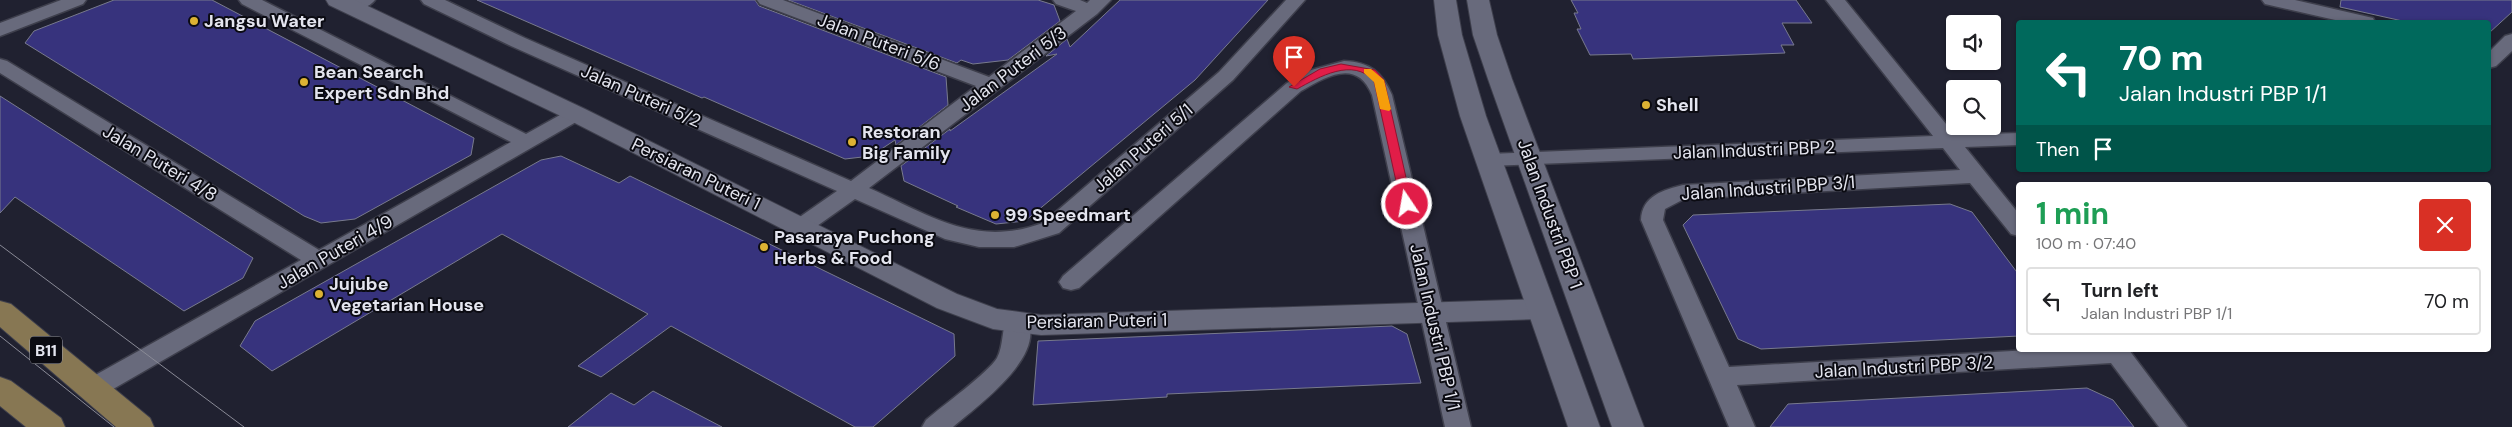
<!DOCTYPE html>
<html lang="en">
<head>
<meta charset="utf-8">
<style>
	:root { --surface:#fff; --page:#f6f6f6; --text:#202124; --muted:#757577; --line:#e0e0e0 }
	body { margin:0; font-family:"DM Sans",sans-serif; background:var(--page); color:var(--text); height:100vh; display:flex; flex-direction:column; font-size:19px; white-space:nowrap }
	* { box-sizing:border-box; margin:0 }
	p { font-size:16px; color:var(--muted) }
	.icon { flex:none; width:28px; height:28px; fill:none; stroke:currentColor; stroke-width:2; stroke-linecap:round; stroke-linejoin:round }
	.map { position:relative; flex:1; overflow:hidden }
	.panel { position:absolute; left:2016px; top:182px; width:475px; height:170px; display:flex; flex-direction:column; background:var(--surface); border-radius:5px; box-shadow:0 1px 4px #0004 }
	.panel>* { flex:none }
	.banner { position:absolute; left:2016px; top:20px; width:475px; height:152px; border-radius:5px; box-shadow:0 1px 4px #0004; background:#00695c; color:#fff; overflow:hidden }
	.fabs { position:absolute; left:1946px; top:15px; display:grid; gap:10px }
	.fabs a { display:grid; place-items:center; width:55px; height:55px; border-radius:5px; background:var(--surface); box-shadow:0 1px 4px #0004; font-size:25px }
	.pin { position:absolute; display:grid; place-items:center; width:42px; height:42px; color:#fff; margin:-51px -21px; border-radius:50% 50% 50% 0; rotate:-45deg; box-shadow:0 0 5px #0007 }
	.pin .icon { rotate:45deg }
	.me { position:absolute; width:55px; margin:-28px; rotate:348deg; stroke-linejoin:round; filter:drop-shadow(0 0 4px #0008) }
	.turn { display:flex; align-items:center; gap:18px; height:105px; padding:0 20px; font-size:22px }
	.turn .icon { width:65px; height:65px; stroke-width:2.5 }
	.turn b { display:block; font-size:35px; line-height:42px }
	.then { display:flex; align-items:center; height:48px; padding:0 20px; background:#0003; gap:10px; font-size:19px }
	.round { display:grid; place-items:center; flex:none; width:52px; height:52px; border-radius:5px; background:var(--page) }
	.overview { display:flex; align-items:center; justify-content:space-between; height:85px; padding:0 20px }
	h1 { font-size:30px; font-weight:700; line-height:38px; color:#1e9e55 }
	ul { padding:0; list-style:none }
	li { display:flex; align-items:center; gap:15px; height:68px; margin:0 10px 8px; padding:0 10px; border:2px solid var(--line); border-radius:5px }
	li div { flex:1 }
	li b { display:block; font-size:19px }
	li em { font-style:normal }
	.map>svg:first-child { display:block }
</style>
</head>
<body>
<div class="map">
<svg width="2512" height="427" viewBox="0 0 2512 427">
	<rect width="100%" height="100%" fill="#202130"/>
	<path fill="#37337d" stroke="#787a8d" d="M114 0H212L474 138 471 155 355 219 321 223 304 216 25 43 34 31Z
		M477 0H755L759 6 946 77 948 105 896 145 895 140 871 156 845 159 704 97 702 98Z
		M788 0H1038L1054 5 1060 21 1008 60 973 64 961 60 957 63Z
		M1120 0H1268L1195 80 1025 221 996 224 956 207 958 206 904 181 901 166 950 129V131L1057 54 1046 56 1067 39 1070 47Z
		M1571 0H1796L1812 23H1782L1794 45H1781L1785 53 1633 59 1631 54 1590 55 1577 29H1581L1574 13H1578Z
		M2341 0H2512V12L2489 33V22H2407L2340 7Z
		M0 96 253 258 243 278 184 311 15 197 0 213Z
		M561 156 619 183 630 176 954 334 955 356 873 427H855L671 326 601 377 578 366 648 314 502 234 272 371 240 346 255 321 541 160Z
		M1950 204 1972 212 2019 275V336L1761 349 1738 339 1683 225 1693 215Z
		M1392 326 1407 334 1421 383 1167 394V397L1033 405 1038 341Z
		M2087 388 2113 400 2134 427H1770L1788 404Z
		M653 391 722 427H568L611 393 634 405Z"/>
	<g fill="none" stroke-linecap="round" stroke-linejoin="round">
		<g stroke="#3e3f4c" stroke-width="3">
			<path id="minor" d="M61 0H86L83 4 0 36V23Z
				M239 0H262L526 134 569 110 576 108 583 110 586 114 583 118 101 396 92 398 83 396 79 389 83 382 301 260 0 73V59L7 61 319 250 511 142 242 4Z
				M350 0H375C369 8 354 12 345 10L342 6Z
				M421 0H445L525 38 851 181 976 86 760 4 757 0H783L989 77 1076 11 1056 4 1053 0H1080L1087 3 1090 0H1111L1097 14 869 188C930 215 974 248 1043 223L1219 72 1286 0H1305L1233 80 1059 233 1014 247H979L945 239 855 199 810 231 802 233 794 231 791 226 794 221 837 191 511 46 424 4Z
				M1826 0H1845L1955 135 2019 133V145L1965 147 2019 214V236L2011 234 1970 183 1684 199 1665 209 1663 220 1729 367 2030 350H2129L2187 427H2159L2111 363 1737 385 1755 427H1729L1641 220C1642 196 1663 190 1683 185L1960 170 1943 148 1489 166 1481 165 1478 160 1481 155 1489 154 1933 136Z
				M2262 0H2295L2373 18 2375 22H2344L2265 4Z
				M2512 34V51L2496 66 2489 68V52L2505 36Z
				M1344 61C1370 62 1382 72 1392 95L1471 427H1445L1372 95C1357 58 1327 76 1301 91L1079 288 1071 290 1063 288 1059 282 1063 276 1287 83 1311 70Z
				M1017 314 1026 317C1049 355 977 406 953 427H922L926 420C942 406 988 373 997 358 1004 345 1001 329 1008 317Z"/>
		</g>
		<g stroke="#3e3f4c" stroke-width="2">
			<path id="tertiary" d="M326 0H355L585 109 957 294 997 309 1041 315 1540 299 1551 302 1555 309 1551 316 1540 319 1041 335 993 329 937 308 567 119 329 5Z"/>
		</g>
		<g stroke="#3e3f4c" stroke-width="2">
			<path id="secondary" d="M1434 0H1456L1462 35 1486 116 1600 427H1568L1460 116 1438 35Z
				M1467 0H1489L1497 35 1512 79 1644 427H1612L1488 79 1473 35Z"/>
		</g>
		<g stroke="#3e3f4c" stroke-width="2">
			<path id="primary" d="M0 301 11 304 150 418 154 427H116L0 327Z
				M0 377 11 381 61 418 65 427H26L0 406Z"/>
		</g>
		<use href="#minor" fill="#686a7c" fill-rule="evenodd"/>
		<use href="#tertiary" fill="#686a7c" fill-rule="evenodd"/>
		<use href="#secondary" fill="#686a7c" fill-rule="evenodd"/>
		<use href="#primary" fill="#877753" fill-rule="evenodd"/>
		<path stroke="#898a96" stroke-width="1" d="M0 245 244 427
			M0 336 114 427"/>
	</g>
	<path fill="#e11d48" stroke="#92132f" d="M1341 64 1375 70 1384 80 1412 204 1411 206H1403L1401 204 1374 81C1353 57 1319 77 1297 89L1289 87 1320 69Z"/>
	<path fill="#f59e0b" d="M1364 69H1371L1384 80 1391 109 1389 111 1380 109 1374 82 1364 73Z"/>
	<g fill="#dcb233" stroke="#0b0b12" stroke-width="2">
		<circle cx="194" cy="21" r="5"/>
		<circle cx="304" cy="82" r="5"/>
		<circle cx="1646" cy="105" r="5"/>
		<circle cx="852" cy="142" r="5"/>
		<circle cx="995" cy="215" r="5"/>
		<circle cx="764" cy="247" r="5"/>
		<circle cx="319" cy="294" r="5"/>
	</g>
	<g text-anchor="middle" stroke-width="4" stroke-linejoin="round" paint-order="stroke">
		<rect fill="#0b0b12" stroke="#a3a4ad" stroke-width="1" x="30" y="336.5" width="32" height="27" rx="4"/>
		<g font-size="16" font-weight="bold" fill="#e4e5ef">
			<text x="46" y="356">B11</text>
		</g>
		<g font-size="18" font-weight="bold" fill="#e4e5ef" stroke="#0b0b12" text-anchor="start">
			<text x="204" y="27">Jangsu Water</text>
			<text x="314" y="78">Bean Search<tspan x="314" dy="21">Expert Sdn Bhd</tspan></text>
			<text x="1656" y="111">Shell</text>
			<text x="862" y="138">Restoran<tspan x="862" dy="21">Big Family</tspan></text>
			<text x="1005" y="221">99 Speedmart</text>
			<text x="774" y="243">Pasaraya Puchong<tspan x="774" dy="21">Herbs &amp; Food</tspan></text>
			<text x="329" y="290">Jujube<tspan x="329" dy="21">Vegetarian House</tspan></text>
		</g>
		<g font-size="18" fill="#e4e5ef" stroke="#0b0b12">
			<text transform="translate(879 42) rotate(21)" y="6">Jalan Puteri 5/6</text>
			<text transform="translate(1013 69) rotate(-37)" y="6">Jalan Puteri 5/3</text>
			<text transform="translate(641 96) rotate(24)" y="6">Jalan Puteri 5/2</text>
			<text transform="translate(1143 148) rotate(-41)" y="6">Jalan Puteri 5/1</text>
			<text transform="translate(1754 150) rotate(-2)" y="6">Jalan Industri PBP 2</text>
			<text transform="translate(160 163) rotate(31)" y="6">Jalan Puteri 4/8</text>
			<text transform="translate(696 174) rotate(26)" y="6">Persiaran Puteri 1</text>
			<text transform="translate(1768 188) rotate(-4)" y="6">Jalan Industri PBP 3/1</text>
			<text transform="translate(1550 214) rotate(70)" y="6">Jalan Industri PBP 1</text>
			<text transform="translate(335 252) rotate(-30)" y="6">Jalan Puteri 4/9</text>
			<text transform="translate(1097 321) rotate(-1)" y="6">Persiaran Puteri 1</text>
			<text transform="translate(1435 327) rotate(77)" y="6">Jalan Industri PBP 1/1</text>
			<text transform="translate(1904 367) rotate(-3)" y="6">Jalan Industri PBP 3/2</text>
		</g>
	</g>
</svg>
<div class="fabs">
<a><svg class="icon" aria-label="sound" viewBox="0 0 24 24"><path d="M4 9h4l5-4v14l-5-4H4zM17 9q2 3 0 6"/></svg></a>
<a><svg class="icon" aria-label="search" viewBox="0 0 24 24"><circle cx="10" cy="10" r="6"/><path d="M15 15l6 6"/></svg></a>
</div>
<div class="pin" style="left:1294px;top:87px;background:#d93025"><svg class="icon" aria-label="arrive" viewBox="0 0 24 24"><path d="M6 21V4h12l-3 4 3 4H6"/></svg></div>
<svg class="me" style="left:1407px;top:204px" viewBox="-20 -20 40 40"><circle r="17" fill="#e11d48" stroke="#fff" stroke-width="3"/><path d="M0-11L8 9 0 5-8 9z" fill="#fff"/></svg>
<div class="banner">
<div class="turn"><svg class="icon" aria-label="left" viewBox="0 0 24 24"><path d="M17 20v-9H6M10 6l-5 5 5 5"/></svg><div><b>70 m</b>Jalan Industri PBP 1/1</div></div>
<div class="then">Then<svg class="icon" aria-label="arrive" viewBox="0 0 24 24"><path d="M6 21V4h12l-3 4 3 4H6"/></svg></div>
</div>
<section class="panel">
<div class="overview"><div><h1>1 min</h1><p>100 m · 07:40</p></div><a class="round" style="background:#d93025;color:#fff"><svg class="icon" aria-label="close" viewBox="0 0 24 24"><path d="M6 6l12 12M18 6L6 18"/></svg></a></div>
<ul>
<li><svg class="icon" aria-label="left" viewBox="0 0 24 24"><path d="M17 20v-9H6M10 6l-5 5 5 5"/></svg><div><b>Turn left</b><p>Jalan Industri PBP 1/1</p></div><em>70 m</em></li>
</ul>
</section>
</div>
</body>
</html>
